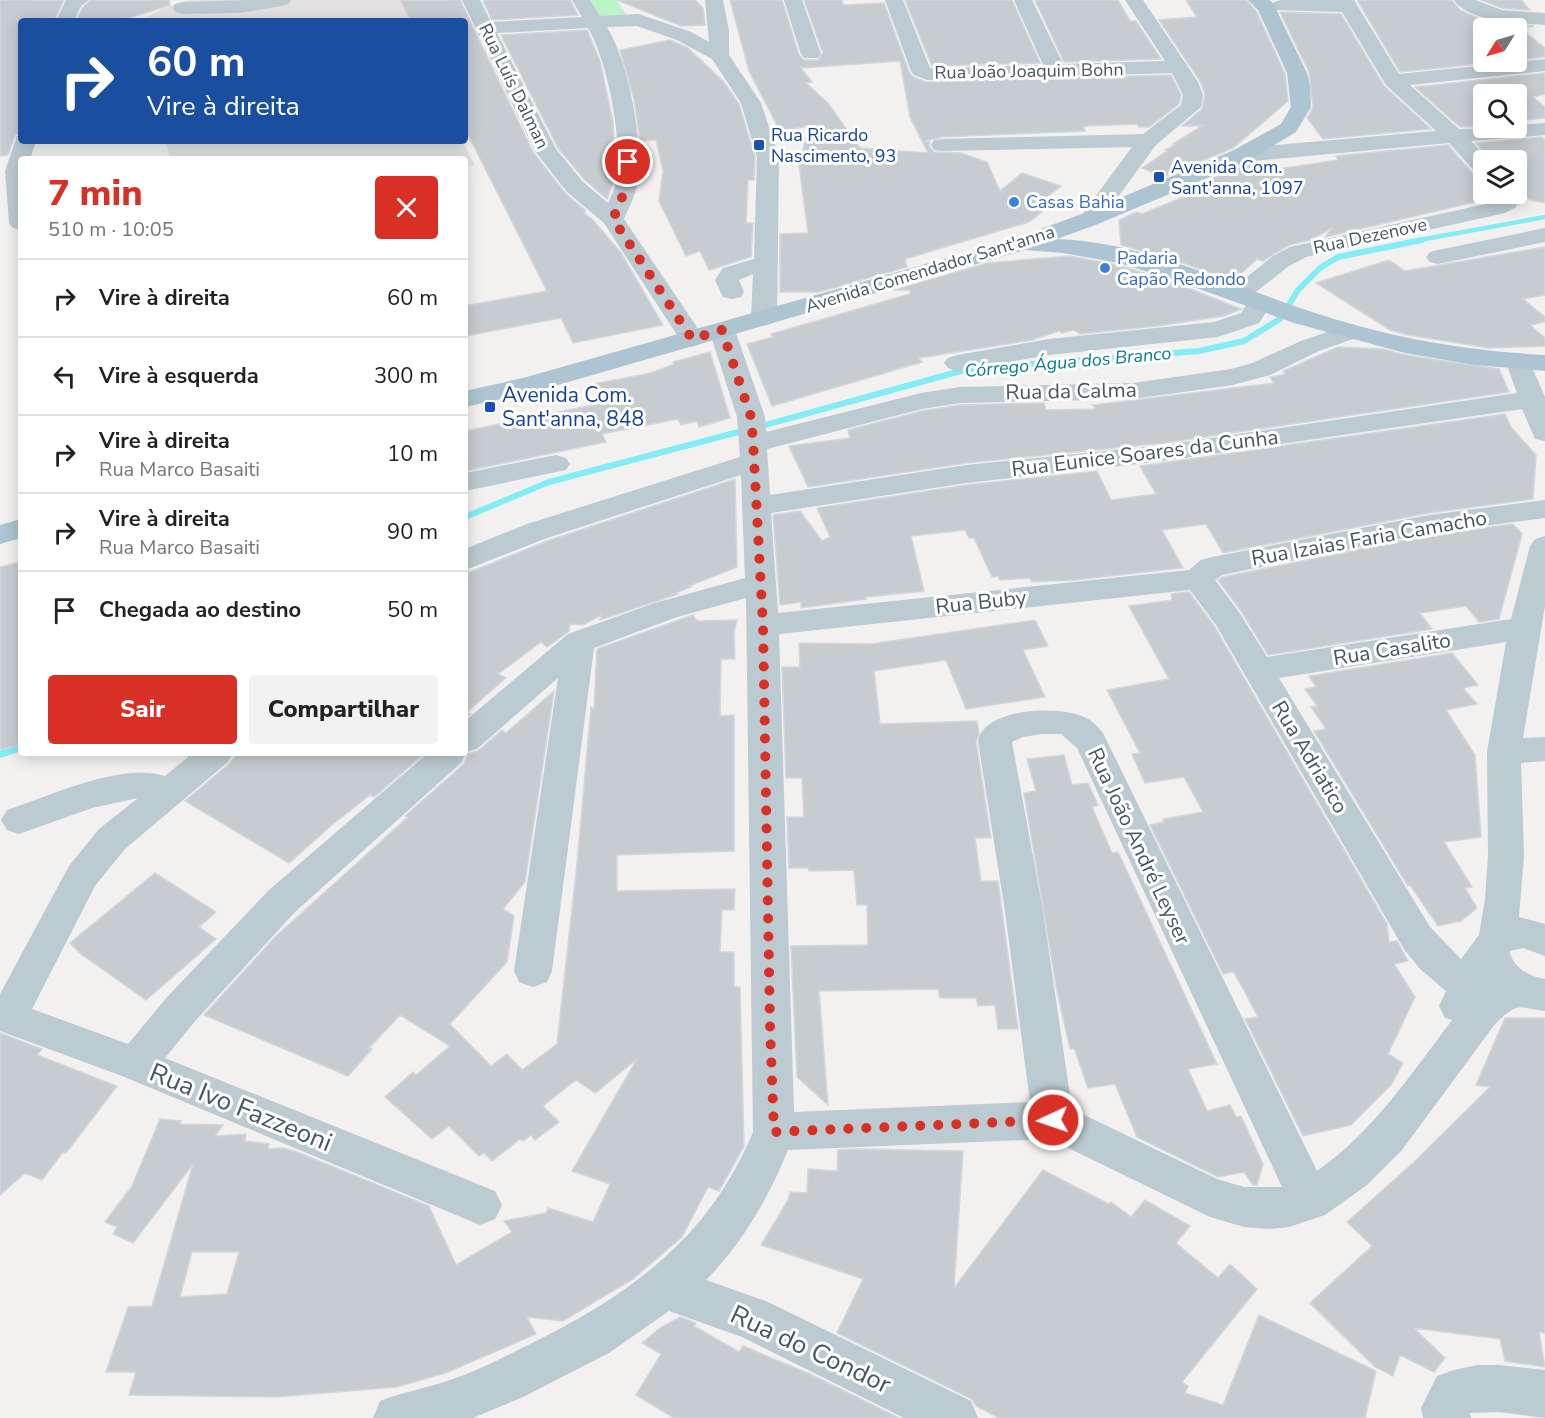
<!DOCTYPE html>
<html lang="pt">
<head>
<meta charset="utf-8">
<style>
	:root { --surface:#fff; --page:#f2f2f2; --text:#222; --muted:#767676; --line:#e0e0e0; --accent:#d93025 }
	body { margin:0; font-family:"Nunito Sans",sans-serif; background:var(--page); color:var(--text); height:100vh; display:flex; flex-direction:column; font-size:22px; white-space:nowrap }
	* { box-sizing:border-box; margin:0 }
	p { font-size:20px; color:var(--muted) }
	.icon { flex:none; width:33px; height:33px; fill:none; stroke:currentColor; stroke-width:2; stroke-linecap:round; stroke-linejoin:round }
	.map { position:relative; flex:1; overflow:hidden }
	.details { position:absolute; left:18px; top:156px; width:450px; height:600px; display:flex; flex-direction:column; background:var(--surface); border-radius:6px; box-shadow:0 3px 15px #0003 }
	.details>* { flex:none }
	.hud { position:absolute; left:18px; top:18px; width:450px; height:126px; border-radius:6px; box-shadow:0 3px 15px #0003; background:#1a4fa0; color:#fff; overflow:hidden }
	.needle { width:39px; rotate:233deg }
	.fabs { position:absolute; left:1473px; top:18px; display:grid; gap:12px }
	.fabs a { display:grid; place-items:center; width:54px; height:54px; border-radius:6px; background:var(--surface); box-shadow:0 3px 15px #0003; font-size:30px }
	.pin { position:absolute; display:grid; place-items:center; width:51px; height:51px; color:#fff; margin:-26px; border:3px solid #fff; border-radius:50%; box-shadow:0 2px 6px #0007 }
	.me { position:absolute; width:66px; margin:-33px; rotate:267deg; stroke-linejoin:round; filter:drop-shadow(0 0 4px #0008) }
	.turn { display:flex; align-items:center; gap:21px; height:126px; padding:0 30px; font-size:27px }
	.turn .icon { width:78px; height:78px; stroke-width:2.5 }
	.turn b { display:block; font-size:42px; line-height:51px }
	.round { display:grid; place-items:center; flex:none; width:63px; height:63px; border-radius:6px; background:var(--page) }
	.overview { display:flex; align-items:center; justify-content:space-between; height:102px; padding:0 30px }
	h1 { font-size:36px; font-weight:800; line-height:45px; color:var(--accent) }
	.cta { display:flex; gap:12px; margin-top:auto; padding:12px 30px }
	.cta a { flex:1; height:69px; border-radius:6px; background:var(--accent); color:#fff; font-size:24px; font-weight:800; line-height:69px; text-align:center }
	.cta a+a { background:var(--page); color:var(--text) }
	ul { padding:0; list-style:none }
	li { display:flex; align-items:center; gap:18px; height:78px; padding:0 30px; border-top:2px solid var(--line) }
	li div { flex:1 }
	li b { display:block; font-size:22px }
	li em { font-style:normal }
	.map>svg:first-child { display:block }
</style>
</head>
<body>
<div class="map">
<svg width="1545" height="1418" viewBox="0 0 1545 1418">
	<rect width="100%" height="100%" fill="#f3f0f0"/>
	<path fill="#e4e1e2" d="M191 0H399L411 21H148V17L163 8Z
		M166 141H462L475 165 465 167V159H170Z"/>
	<path fill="#bbf4c9" d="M586 0H616L627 16 598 19Z"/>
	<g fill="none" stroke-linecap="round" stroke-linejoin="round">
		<path stroke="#83edf6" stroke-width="4.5" d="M1414 241 1545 217"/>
		<path stroke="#83edf6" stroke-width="6" d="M758 427 968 369 1199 351 1244 341 1280 319 1298 290 1320 268 1338 257 1422 240
			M465 517 549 482 746 430"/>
		<path stroke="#83edf6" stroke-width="8" d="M0 754 21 747"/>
	</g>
	<path fill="#c7ccd0" stroke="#d3d7dc" stroke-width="1.5" fill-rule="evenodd" d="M0 0H64L54 21H21V134L15 135 8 155 0 156Z
		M91 0H169L170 5 119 21H76L83 7Z
		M400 0H460L533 152 565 193 586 211 584 213 593 220 621 253 663 325 573 343 561 318 465 336V306L547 291 465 129V21H411Z
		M483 0H570L578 15 492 20Z
		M617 0H695L703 8 705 25 681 26Z
		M730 0H782L799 55 804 60H818L823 53 804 0H842L843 5 884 3 909 72 913 77 926 82 1171 75 1181 95 1179 104 1149 127H1139L1137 124 1088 126 1083 127 1085 131 942 137 925 141 930 142 929 146 934 152 961 153 987 162 1000 191 1022 173 1061 186 1038 204 1047 208 1029 222 905 259 907 267 819 292H780V234L808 233 799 165 809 126 780 131 749 71ZM900 61 910 117 928 153 860 148 828 103 806 83 812 82 801 68Z
		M905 0H1012L1040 63 932 66Z
		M1035 0H1118L1130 21H1136L1161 59 1064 62Z
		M1186 0H1246L1256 11 1285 74 1288 101 1233 148 1164 177 1142 168 1167 151 1165 150 1175 145 1173 144 1202 126H1182L1202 109 1205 94 1200 81 1159 20 1197 17Z
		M1357 0H1452L1460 10 1482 20 1534 26 1520 28 1545 48V57L1516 60V28H1484V62H1499L1400 72Z
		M1481 0H1521L1530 10 1502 8Z
		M1280 12 1341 14 1384 86 1431 129 1323 139 1307 118 1313 107 1309 72Z
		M587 30 600 61 613 122 615 177 607 199 585 180 558 148 501 35Z
		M670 40 688 48 724 82 739 104 755 157 754 180H748L746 223H753L751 257 709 270 700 251 686 256 659 201 663 171 656 140 640 141 634 99 620 50Z
		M1545 73V94L1533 97 1545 107V118L1523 120 1525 122 1516 123V94H1484V126L1460 127 1415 87Z
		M1542 137 1545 140V203L1530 200 1525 196 1520 197 1516 192V160H1491L1476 143Z
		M1448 145 1474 175 1484 176V194H1492L1493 198 1325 237 1332 228 1311 240 1289 245 1263 261 1257 259 1233 281 1186 264 1121 245 1119 220 1137 212 1142 214 1198 191 1190 188 1247 164 1258 172 1338 160 1336 156Z
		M1545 247V295L1523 299 1545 317V322L1530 325 1545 338V346L1489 348 1408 335 1390 330 1316 283 1389 260 1405 271Z
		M1069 256 1118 265 1173 282 1241 309 1224 316 1157 326 1080 334 1074 330 1062 333 1059 331 1032 340 919 358 922 362 772 406 747 344 773 337 771 334 910 294V290H893L988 263Z
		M1338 347 1383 349 1405 355 1499 369 1509 392 1164 443 966 463 808 487 789 446 850 438 848 430 922 411 960 405 1044 403 1046 410 1095 409 1093 405 1274 383 1270 377 1282 375 1285 374 1283 371Z
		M710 352 730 418 699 427 697 421 681 425 678 419 602 434 606 442 465 471V431L603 403 593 384 651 373 674 364 673 362Z
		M1505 414 1511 427 1536 455 1533 499 1429 513 1223 553 1206 524 1162 530 1183 568 1074 580 1032 582 1030 578 1000 580 998 576 992 577 974 538H969L965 530 911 536 924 591 866 597V599L801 608V602L780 605 773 515 800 511 822 541 830 537 817 508 966 485 1097 471 1111 500 1156 494 1140 466Z
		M735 479 737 567 689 586 691 587 676 593 678 594 600 620 601 615 583 625 570 624 569 631 557 640 547 647 541 642 498 674 506 678 467 712 470 714 465 718V574L547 541Z
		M1513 524 1522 534 1499 619 1479 622 1466 606 1420 613 1432 629 1268 655 1241 611 1218 580 1223 577 1429 535Z
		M21 562V744L0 750V567Z
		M1189 592 1214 626 1387 924 1389 942 1397 941 1408 961 1394 964 1415 997 1388 1054 1403 1063 1391 1085 1351 1125 1303 1136 1245 1019 1258 1017 1234 972 1223 974 1150 825 1164 822 1163 819 1203 812 1184 777 1145 783 1132 754 1140 753 1107 690 1169 679 1129 606 1172 600 1171 594Z
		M693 615 697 621 737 620 734 632 735 659H721L720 716 734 715V851L617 855V891L735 889 734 910H722L720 952H734V987H740L744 1146 719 1191 708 1187 682 1237 633 1279 563 1321 527 1317 536 1334 448 1372 397 1387 276 1397 129 1395 136 1372H106L128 1307 152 1306 193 1164 133 1243 113 1234 117 1227 105 1222 132 1186 160 1119 181 1121 180 1124 223 1125 215 1136 246 1134 245 1141 269 1144 268 1149 283 1148 297 1152 429 1206 456 1265 512 1232 504 1221 546 1213 548 1208 593 1222 610 1184 572 1171 637 1059 595 1093 576 1080 543 1106 559 1122 535 1140 531 1135 523 1141 520 1139 492 1161 484 1153 479 1156 449 1126 432 1139 385 1097 413 1072 416 1075 450 1046 400 1015 369 1048 372 1049 348 1076 204 1015 275 937 408 817 405 816 464 764 468 754 478 751 502 730 506 733 554 691 525 882 503 909 514 916 507 962 450 1024 491 1066 507 1054 522 1070 557 1044 577 864 591 707 594 709 597 649ZM192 1252H239L227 1294 180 1297Z
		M1035 620 1048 646 1023 650 1045 697 966 709 946 660 874 671 880 724 977 721 979 735 976 741 991 838H975L981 881H998L1018 1029H998L995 1005 978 1006 976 998H940L938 989 819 991 828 1105 797 1077 791 946 868 945 867 905H857L854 870 809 871 808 868H789L787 817H804L802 778H786L782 667H800L799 644 801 643 871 644Z
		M1452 653 1478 685 1463 688 1477 704 1446 710 1475 755 1481 837 1444 842 1472 887 1465 888 1477 908 1461 921 1438 926 1410 885 1408 886 1314 731 1326 729 1311 707 1317 706 1305 689 1316 687 1309 676Z
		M238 753H425L374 797 370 795 333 824 289 863 185 801 229 764Z
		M1064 755 1072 785 1088 783 1098 805 1092 807 1112 853 1118 852 1217 1064 1188 1069 1207 1111 1230 1105 1236 1117 1241 1116 1263 1164 1257 1185H1253L1244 1172 1218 1177 1137 1137 1115 1084 1088 1088 1074 1048 1070 1049 1057 991 1024 793 1036 791 1027 759Z
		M155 873 216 912 199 927 216 939 146 1000 81 954 70 943Z
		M1505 1018H1545V1333L1539 1332 1545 1367 1505 1361 1500 1339 1414 1328 1445 1358 1434 1372 1400 1355 1393 1376 1375 1367 1310 1303 1372 1246 1347 1222 1413 1163 1490 1087 1476 1085Z
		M0 1033 42 1049 37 1055 117 1086 66 1153 63 1152 42 1180 25 1173 0 1195Z
		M855 1149 963 1151 954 1288 1043 1170 1109 1204 1111 1202 1131 1217 1145 1200 1190 1226 1176 1243 1218 1278 1230 1264 1257 1289 1182 1382 1188 1386 1185 1393 1223 1405 1259 1315 1376 1371 1365 1418H999L976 1406 972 1399 837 1333 863 1279 761 1245 788 1200 790 1192 807 1193 808 1169 837 1171 838 1150Z
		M680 1317 696 1323 694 1326 739 1352 743 1346 810 1374 899 1418H674L636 1395 661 1354 642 1343 660 1328Z"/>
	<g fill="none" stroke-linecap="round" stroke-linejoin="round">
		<path fill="#bccad1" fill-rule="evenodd" d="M66 0H89L81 6 74 21H56Z
			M248 0H291L289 4 282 6 239 13 182 14 175 12 173 8 175 4 182 2Z
			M462 0H480L491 22 582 17 572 0H590L600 16 639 14 691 32 709 42 705 0H723L729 31V55L761 103 779 157 777 318 773 323 764 326 755 323 751 318 753 274 739 280 744 292 741 297 732 299 723 297 715 280 723 268 754 259 757 157 741 103 712 59 677 40 637 26 607 27C629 64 641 133 639 175 638 190 630 205 624 219L705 339 701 344 692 347 683 344 604 223 567 192 535 151ZM588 28C608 62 622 138 617 177 616 186 612 195 608 203L583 182 556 149 497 33Z
			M784 0H802L821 54 818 58H804L801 54Z
			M885 0H903L930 68 1043 65 1014 0H1032L1063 64 1165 61 1125 0H1143L1198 82 1203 95 1201 107 1156 145 1098 224 1090 226 1082 224 1079 219 1132 147 942 151 934 150 931 145 934 140 942 139 1143 134 1181 105 1183 95 1172 73 927 80 914 75 911 71Z
			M1281 0H1354L1399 74 1545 59V71L1410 85 1459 129 1516 128V125L1545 123V135L1471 141 1489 160H1484V174L1476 173 1449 143 1242 162 1234 160 1231 155 1234 150 1242 148 1436 131 1386 85 1342 12 1274 10 1272 6 1274 2Z
			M1454 0H1475L1502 10 1545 13V25C1520 23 1470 23 1454 0Z
			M17 136H21V141H36L30 159H21V230L13 228 9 223 5 171Z
			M1494 194H1516L1519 202 1516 207 1505 213 1306 257 1289 266 1247 299 1238 301 1229 299 1226 294 1273 256 1290 247 1490 203 1496 199Z
			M1545 228V242L1438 264 1430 262 1426 257 1430 252 1438 250Z
			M1260 296 1269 298 1272 303 1259 323 1218 337 1049 355 957 371 948 368 944 363 948 358 957 355 1049 339 1214 322 1241 313 1251 298Z
			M722 322 731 325 735 330 765 417 766 432 921 393 960 387 1133 383 1231 369 1252 363 1301 341 1341 327 1350 324 1359 327 1363 332 1359 337 1319 351 1270 375 1233 385 1133 399 960 403 922 409 767 449 770 495 966 465 1164 445 1517 393 1506 363 1510 358 1519 355 1528 358 1545 397V441L1535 439 1522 409 1164 461 966 483 771 513 778 613 1189 570 1201 560 1212 557 1429 515 1545 500V518L1429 533 1222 575 1215 580 1239 612 1267 657 1511 619 1530 546 1535 539 1545 536V606L1523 738 1545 737V761L1521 763 1524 856 1519 917 1545 924V956L1523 948 1510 951C1511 967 1531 977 1545 979V1011C1516 1007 1518 1002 1495 1024L1402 1150 1367 1185 1325 1215 1289 1227 1269 1229 1244 1227 1210 1217 1050 1139 788 1150C769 1197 742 1244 706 1280L768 1302 971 1401 978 1418H904L742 1337 669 1311 609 1353 523 1397 473 1418H373L380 1401C403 1392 427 1388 450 1380 478 1371 504 1357 530 1344 630 1295 709 1238 753 1132L746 598 677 617 594 648 552 971 547 982 533 987 519 982 514 971 558 678 477 749 466 752 462 762 295 912 196 1020 165 1058 495 1191 502 1205 495 1219 480 1225 122 1076 0 1031V994L69 866 99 829 138 798 92 808 19 834 7 830 1 820 7 810C50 796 120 762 165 776L193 753H233L228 762 125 849 95 886 32 1009 128 1044 168 996 269 890 428 753H465V721L568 634 655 603 745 578 741 475 547 538 465 570V549L527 524 740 457 737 417 709 330 713 325ZM1190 590 1216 625 1404 949 1420 969 1446 991 1439 1006 1445 1018 1452 1020C1411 1074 1373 1132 1317 1171L1103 733C1098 727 1093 721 1086 718 1061 705 985 707 978 741L1005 911 1030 1102 794 1112 779 634ZM1506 642 1487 752 1488 856 1485 899 1479 935 1461 959 1430 927 1279 678ZM1042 734H1061L1077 748 1282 1187H1244L1217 1179 1072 1109 1043 911 1012 742 1023 737Z
			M556 455 566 458 570 464 566 470 465 491V473Z
			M1477 1365H1499L1545 1370V1418L1499 1412 1470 1413 1471 1418H1423L1421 1408 1437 1376 1454 1370Z"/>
		<path fill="#adc4d2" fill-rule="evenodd" d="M1248 0H1269L1273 3 1307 73 1310 85 1311 107 1296 132 1250 160 1098 224 1057 239C1144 242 1228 284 1309 311 1386 337 1464 351 1545 355V371L1475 365 1405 353 1294 323 1174 280 1119 263 1063 253 1025 250 537 391 465 407V391L523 378 1007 241 1082 214 1234 150 1281 124 1291 107 1287 73 1258 10Z
			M21 519V538L0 544V525Z"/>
	</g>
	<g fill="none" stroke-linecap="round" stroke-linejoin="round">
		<path stroke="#d93025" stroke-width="10" stroke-dasharray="0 18" d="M628 162 623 195 613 219 692 339 722 330 751 417 753 441 763 625 770 1026 774 1132 1053 1120"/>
	</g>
	<g fill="#1a4fb4" stroke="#fff" stroke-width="2">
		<rect x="753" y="139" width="12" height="12" rx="3"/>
		<rect x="1153" y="171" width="12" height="12" rx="3"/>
		<rect x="484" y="401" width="12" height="12" rx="3"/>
	</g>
	<g fill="#3f7fe0" stroke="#fff" stroke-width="2">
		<circle cx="1014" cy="202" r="6"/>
		<circle cx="1105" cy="268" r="6"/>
	</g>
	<g text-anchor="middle" stroke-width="6" stroke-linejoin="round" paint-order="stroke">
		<g font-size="18" fill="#465760" stroke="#fff">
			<text transform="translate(1029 71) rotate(-1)" y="6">Rua João Joaquim Bohn</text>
			<text transform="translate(514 86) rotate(64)" y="6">Rua Luís Dalman</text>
			<text transform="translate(1370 236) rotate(-12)" y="6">Rua Dezenove</text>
			<text transform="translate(930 269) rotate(-17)" y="6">Avenida Comendador Sant'anna</text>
		</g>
		<g font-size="18" fill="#164399" stroke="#fff" text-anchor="start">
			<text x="771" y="141">Rua Ricardo<tspan x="771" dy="21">Nascimento, 93</tspan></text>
			<text x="1171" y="173">Avenida Com.<tspan x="1171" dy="21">Sant'anna, 1097</tspan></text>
		</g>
		<g font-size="18" fill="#366cbe" stroke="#fff" text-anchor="start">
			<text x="1026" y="208">Casas Bahia</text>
			<text x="1117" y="264">Padaria<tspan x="1117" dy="21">Capão Redondo</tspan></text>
		</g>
		<g font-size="18" font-style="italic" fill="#057c87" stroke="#fff">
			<text transform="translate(1068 362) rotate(-5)" y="6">Córrego Água dos Branco</text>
		</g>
		<g font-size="21" fill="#465760" stroke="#fff">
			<text transform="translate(1071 391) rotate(-1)" y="7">Rua da Calma</text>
			<text transform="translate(1145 453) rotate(-7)" y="7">Rua Eunice Soares da Cunha</text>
			<text transform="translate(1369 538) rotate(-10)" y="7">Rua Izaias Faria Camacho</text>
			<text transform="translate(981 602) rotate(-6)" y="7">Rua Buby</text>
			<text transform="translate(1392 649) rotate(-9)" y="7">Rua Casalito</text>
			<text transform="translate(1310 757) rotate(59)" y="7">Rua Adriatico</text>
			<text transform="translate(1139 846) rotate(65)" y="7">Rua João André Leyser</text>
		</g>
		<g font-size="21" fill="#164399" stroke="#fff" text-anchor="start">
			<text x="502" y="402">Avenida Com.<tspan x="502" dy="24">Sant'anna, 848</tspan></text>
		</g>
		<g font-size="26" fill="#465760" stroke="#fff">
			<text transform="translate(241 1107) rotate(22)" y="9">Rua Ivo Fazzeoni</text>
			<text transform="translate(811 1349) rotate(25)" y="9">Rua do Condor</text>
		</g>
	</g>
</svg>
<div class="fabs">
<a><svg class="needle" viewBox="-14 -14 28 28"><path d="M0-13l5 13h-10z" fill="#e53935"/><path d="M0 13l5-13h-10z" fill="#767676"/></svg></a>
<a><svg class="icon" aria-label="search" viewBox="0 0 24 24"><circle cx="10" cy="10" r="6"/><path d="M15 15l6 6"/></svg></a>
<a><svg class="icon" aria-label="layers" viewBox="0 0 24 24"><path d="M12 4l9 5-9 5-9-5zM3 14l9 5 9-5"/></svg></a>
</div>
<div class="pin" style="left:628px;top:162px;background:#d93025"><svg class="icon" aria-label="arrive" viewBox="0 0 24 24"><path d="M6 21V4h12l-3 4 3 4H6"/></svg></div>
<svg class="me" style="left:1053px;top:1120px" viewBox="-20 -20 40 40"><circle r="17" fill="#d93025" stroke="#fff" stroke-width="3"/><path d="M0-11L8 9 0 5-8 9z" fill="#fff"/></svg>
<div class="hud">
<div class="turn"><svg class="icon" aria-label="right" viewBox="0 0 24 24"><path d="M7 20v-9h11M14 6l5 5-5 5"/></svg><div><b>60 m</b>Vire à direita</div></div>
</div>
<section class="details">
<div class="overview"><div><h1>7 min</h1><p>510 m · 10:05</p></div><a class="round" style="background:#d93025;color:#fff"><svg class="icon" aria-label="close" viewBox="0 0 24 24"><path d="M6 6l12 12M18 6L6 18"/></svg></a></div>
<ul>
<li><svg class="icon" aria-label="right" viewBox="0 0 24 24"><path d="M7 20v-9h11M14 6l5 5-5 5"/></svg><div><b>Vire à direita</b></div><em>60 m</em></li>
<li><svg class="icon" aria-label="left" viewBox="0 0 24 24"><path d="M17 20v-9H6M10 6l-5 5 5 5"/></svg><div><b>Vire à esquerda</b></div><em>300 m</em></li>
<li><svg class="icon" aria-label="right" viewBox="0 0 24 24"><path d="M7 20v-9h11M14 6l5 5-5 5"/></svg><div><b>Vire à direita</b><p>Rua Marco Basaiti</p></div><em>10 m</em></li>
<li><svg class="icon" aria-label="right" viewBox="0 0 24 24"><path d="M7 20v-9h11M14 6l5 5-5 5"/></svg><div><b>Vire à direita</b><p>Rua Marco Basaiti</p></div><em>90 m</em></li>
<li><svg class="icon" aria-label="arrive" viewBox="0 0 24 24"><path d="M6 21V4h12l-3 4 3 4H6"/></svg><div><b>Chegada ao destino</b></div><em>50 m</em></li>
</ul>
<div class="cta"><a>Sair</a><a>Compartilhar</a></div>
</section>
</div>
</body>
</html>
